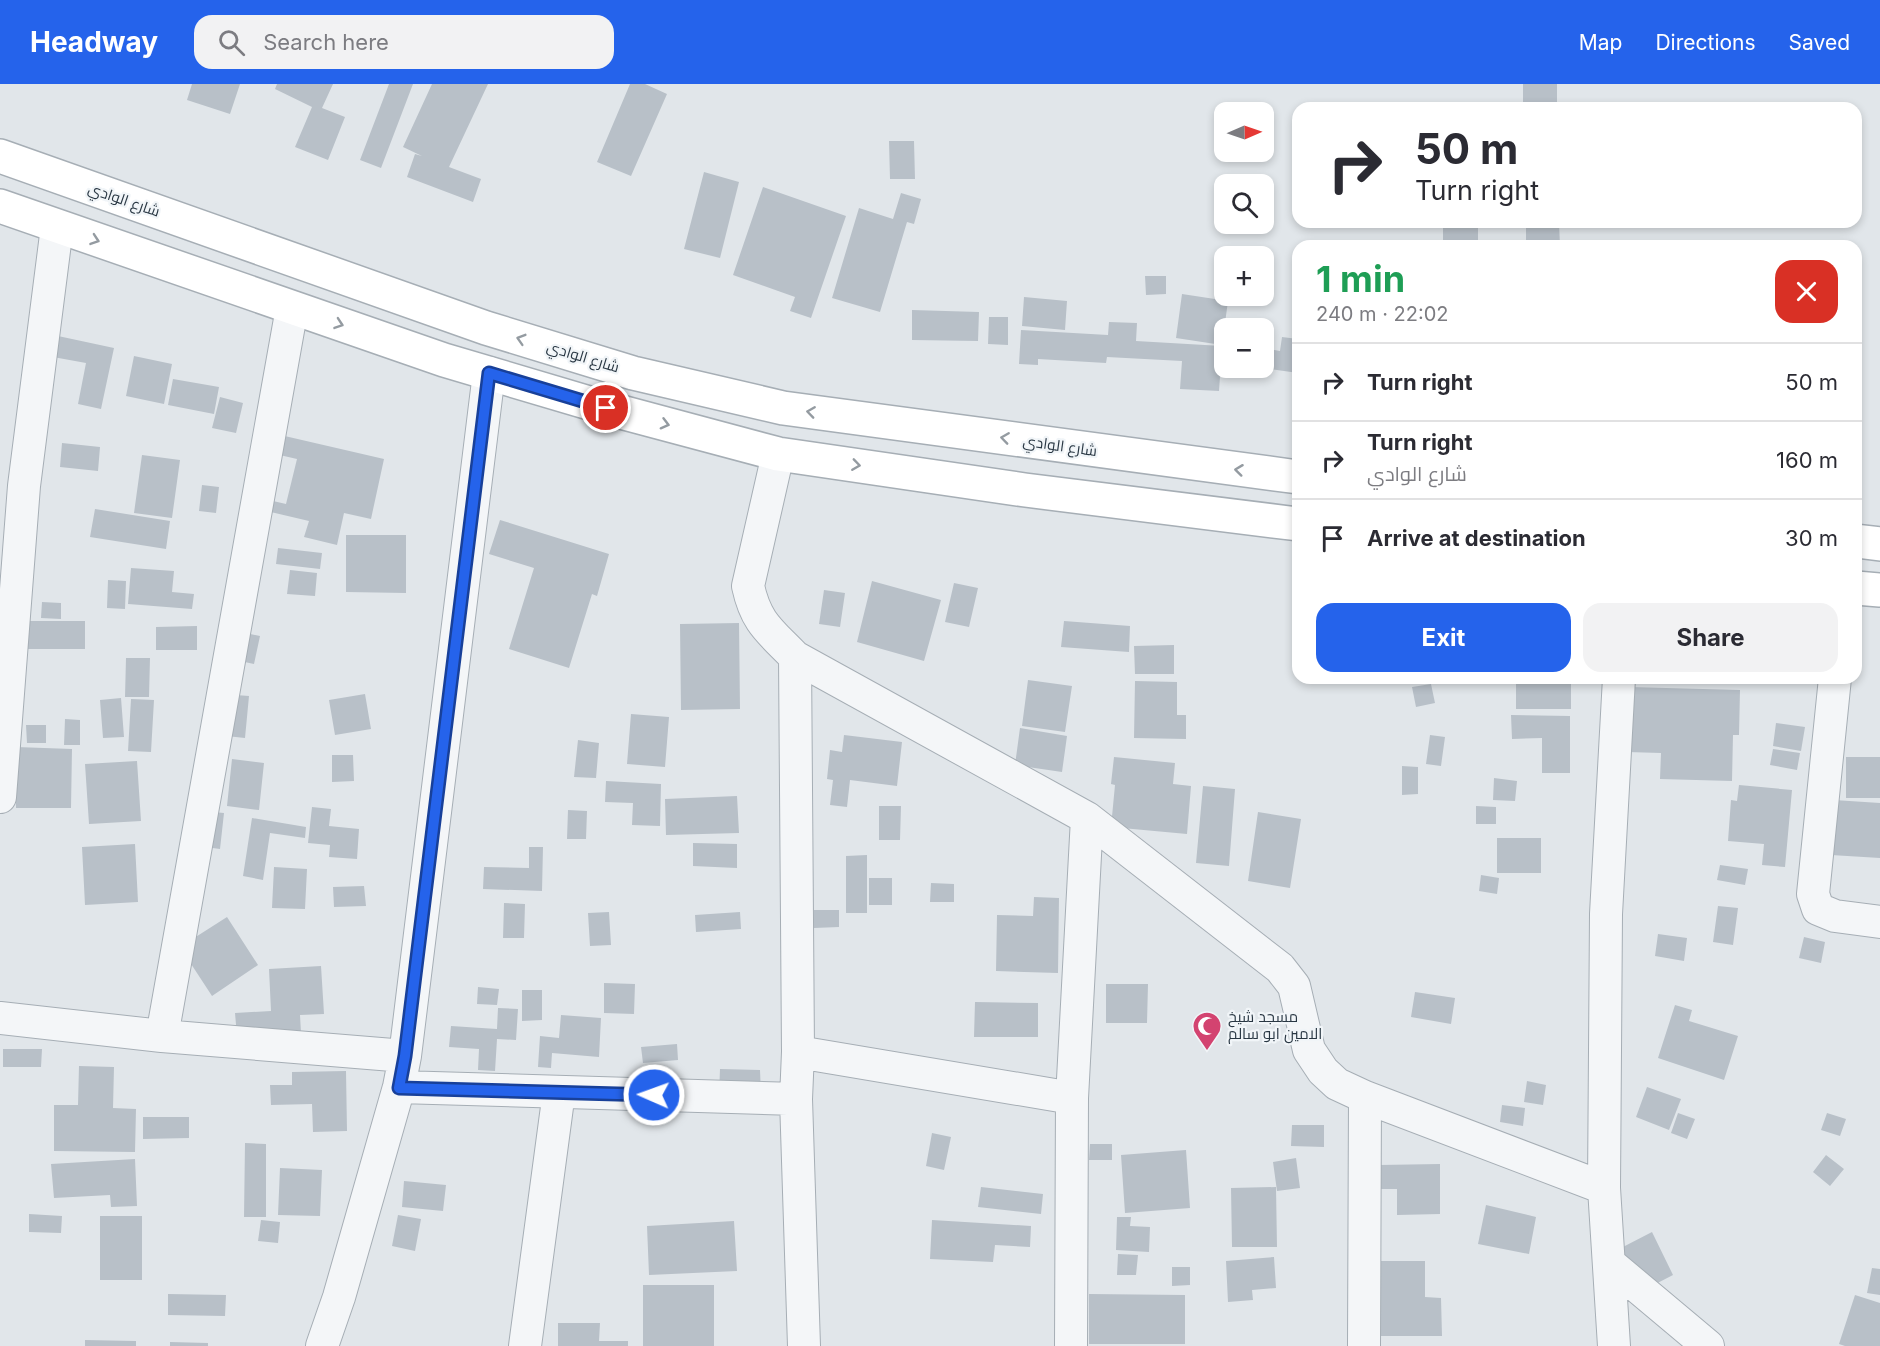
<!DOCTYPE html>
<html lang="en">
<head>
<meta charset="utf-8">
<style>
	:root { --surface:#fff; --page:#f2f2f3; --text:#2b2b33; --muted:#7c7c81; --line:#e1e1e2; --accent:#2563eb }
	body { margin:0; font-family:Inter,Cairo,sans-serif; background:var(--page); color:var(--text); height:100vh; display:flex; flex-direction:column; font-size:22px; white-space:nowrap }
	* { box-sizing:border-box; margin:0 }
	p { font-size:20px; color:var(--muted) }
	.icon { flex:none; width:33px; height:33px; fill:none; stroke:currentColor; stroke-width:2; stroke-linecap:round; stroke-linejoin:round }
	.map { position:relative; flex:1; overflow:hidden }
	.sheet { position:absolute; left:1292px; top:156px; width:570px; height:444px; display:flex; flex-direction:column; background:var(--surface); border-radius:18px; box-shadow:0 3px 9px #0003 }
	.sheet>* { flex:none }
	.hud { position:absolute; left:1292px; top:18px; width:570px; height:126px; border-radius:18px; box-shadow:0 3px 9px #0003; background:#fff; color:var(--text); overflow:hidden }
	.needle { width:39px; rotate:88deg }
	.fabs { position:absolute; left:1214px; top:18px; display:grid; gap:12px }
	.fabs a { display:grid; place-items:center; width:60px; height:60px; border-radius:12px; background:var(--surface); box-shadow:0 3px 9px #0003; font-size:30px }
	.pin { position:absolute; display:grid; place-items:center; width:51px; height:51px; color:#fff; margin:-26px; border:3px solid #fff; border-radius:50%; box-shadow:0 2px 6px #0007 }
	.me { position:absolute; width:66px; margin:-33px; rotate:272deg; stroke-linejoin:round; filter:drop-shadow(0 0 4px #0008) }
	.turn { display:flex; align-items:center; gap:21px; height:126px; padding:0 24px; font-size:27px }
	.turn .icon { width:78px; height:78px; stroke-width:2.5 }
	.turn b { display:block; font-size:42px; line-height:51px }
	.round { display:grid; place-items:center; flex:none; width:63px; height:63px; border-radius:18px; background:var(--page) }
	.headline { display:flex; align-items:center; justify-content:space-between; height:102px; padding:0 24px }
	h1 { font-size:36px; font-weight:700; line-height:45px; color:#1e9e55 }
	.primary-button { display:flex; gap:12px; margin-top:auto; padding:12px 24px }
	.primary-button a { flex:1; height:69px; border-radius:18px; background:var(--accent); color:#fff; font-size:24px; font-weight:700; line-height:69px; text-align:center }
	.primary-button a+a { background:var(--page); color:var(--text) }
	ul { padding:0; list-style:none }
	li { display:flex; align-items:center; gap:18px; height:78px; padding:0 24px; border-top:2px solid var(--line) }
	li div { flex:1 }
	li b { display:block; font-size:22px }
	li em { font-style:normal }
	header { display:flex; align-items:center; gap:36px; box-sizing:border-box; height:84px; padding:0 30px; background:var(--accent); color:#fff }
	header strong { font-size:28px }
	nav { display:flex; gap:33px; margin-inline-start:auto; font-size:21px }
	.search { width:420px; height:54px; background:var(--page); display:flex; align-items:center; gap:15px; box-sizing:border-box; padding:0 21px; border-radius:18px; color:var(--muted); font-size:22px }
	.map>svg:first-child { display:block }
</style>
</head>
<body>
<header>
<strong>Headway</strong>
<div class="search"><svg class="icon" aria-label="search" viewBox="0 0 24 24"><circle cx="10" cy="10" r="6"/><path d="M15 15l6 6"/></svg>Search here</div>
<nav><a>Map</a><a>Directions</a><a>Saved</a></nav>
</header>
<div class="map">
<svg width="1880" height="1262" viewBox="0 0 1880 1262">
	<rect width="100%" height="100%" fill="#e1e6ea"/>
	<path fill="#b8c0c8" d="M192 0H240L230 30 187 16Z
		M277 0H333L322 24 345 33 328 76 295 63 312 23 275 5Z
		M389 0H413L381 84 360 76Z
		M432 0H488L449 83 481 95 473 118 407 93 415 70 422 72 403 63Z
		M630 0H645L667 10 631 92 597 78Z
		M1523 0H1557V24H1523Z
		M889 57H914L915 95H890Z
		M704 88 739 98 720 174 684 165Z
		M763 103 846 132 811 234 790 227 795 213 733 191Z
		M901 109 921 115 914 140 907 138 880 228 832 214 859 124 893 135Z
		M1443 138H1478V162H1443Z
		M1526 138H1559L1560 162H1526Z
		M1145 192H1166V210L1146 211Z
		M1182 210 1228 217 1222 261 1176 254Z
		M1024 213 1067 217 1065 246 1022 242Z
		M912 226 979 228 978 257 912 256Z
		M989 233H1008V261L988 260Z
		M1109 238 1137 239 1136 257 1222 262 1219 307 1180 305 1182 277 1107 273 1106 279 1038 275V281L1019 280 1021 246 1108 251Z
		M58 252 114 264 101 325 78 320 86 279 53 273Z
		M1282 253 1298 255V289L1263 284V264L1280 267Z
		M134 272 172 280 164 320 126 312Z
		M173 295 219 303 214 330 168 321Z
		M220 313 243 319 236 349 212 344Z
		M276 350 384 375 371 435 344 429 337 461 304 453 309 437 258 425 260 414 286 420 297 375 271 369Z
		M62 359 100 363 98 387 60 383Z
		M142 371 180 376 172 434 134 429Z
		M202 401 219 403 216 429 199 427Z
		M95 425 170 437 166 465 90 453Z
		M500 436 609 470 597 512 592 510 569 584 509 565 534 484 489 470Z
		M346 451H406V509L346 508Z
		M278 464 322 469 320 485 276 480Z
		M131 484 174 487 172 508 194 510 192 525 128 520Z
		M290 486 317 489 315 512 287 510Z
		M108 496 126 497 125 525 107 524Z
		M872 497 941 516 924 577 857 558Z
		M954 499 978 504 969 543 945 538Z
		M824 506 845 509 840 543 819 540Z
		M42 518 61 519V535L41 534Z
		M26 537H85V565H26Z
		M1064 537 1130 542 1129 568 1061 563Z
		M739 539 740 625 681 626 680 540Z
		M197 542V566H156V543Z
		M232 546 260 552 254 580 226 574Z
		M1174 561V590H1135L1134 562Z
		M126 574H150L149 613H125Z
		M1516 594H1571V625H1516Z
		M1028 596 1072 602 1065 648 1022 642Z
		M1135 597 1177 598V631H1186V655L1134 654Z
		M1431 600 1435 619 1416 623 1412 603Z
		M1629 603 1740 606 1739 651H1733L1732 697 1660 695 1661 669 1627 668Z
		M222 610 249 612 245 654 217 651Z
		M365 610 371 645 335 651 329 616Z
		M121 614 124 653 103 654 100 616Z
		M131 615 154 616 151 668 128 667Z
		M631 630 669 633 665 683 627 680Z
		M1511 631 1570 632V689H1542V654L1512 655Z
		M65 635 80 636V661H64Z
		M1776 639 1805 643 1801 667 1773 662Z
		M26 641H46V659H27Z
		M1020 644 1067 652 1062 688 1015 681Z
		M844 651 902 658 897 702 850 696 847 723 830 721 833 696 827 695 830 666 842 668Z
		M1430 651 1445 653 1441 682 1426 680Z
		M578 656 599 659 596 694 574 693Z
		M16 663 72 665 71 724H16Z
		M1773 665 1800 669 1797 686 1770 681Z
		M332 671H353L354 697 332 698Z
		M1114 673 1175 679 1173 700 1191 702 1187 750 1111 743 1115 701 1111 700Z
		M1846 673H1880V714H1846Z
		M232 675 264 679 259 726 227 722Z
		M137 677 141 737 89 740 85 680Z
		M1402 682 1418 683V710L1402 711Z
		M1494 694 1517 697 1515 717 1493 716Z
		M606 697 661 700 660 742 632 741 633 719 605 718Z
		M1739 701 1792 706 1785 783 1762 781 1764 760 1728 757 1731 716 1737 717Z
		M1203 702 1235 705 1229 782 1196 779Z
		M737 712 739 749 666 751 665 715Z
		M1834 716 1880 719V774L1831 771Z
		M879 722H901L900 756H879Z
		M1476 722 1496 723V740H1476Z
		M312 723 331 725 329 742 359 745 357 775 329 773 330 761 308 759Z
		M568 726 587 727 586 755H567Z
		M202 727 224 729 220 765 198 762Z
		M1258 728 1301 735 1290 804 1248 797Z
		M252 734 306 743 305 754 270 749 263 796 243 792Z
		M1497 754H1541V789H1497Z
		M693 759 737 760V784L693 782Z
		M135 760 138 818 85 821 82 763Z
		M529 763H543L542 807 483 805 484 783 529 784Z
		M867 771V829H846V772Z
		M1720 781 1748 785 1745 801 1717 796Z
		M274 783 307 785 305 825 272 824Z
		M1481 791 1499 794 1497 810 1479 807Z
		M869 794H892V821H869Z
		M931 799 954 800V818H930Z
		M364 802 366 822 334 823 333 803Z
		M1034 813 1059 814 1058 889 996 887 997 831 1033 832Z
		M504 819 525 820 524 854H503Z
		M1718 822 1738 824 1733 861 1713 858Z
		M814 826H839V843L814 844Z
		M609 828 611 861 590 862 588 829Z
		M740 828 741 845 696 848 695 831Z
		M227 833 258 881 212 912 180 863Z
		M1658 850 1687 854 1684 877 1655 872Z
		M1804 853 1825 858 1821 879 1799 874Z
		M321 882 324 930 300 931 301 949 237 952 235 929 271 927 269 885Z
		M604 899 635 900 634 930 604 929Z
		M1106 900H1148L1147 939H1106Z
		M478 903 499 905 497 921 477 920Z
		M522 906H542V936L522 937Z
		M1415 908 1455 914 1451 940 1411 933Z
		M975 918 1038 919V953H974Z
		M1675 921 1692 926 1689 937 1738 952 1724 996 1658 974Z
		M498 924 518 925 516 956 497 955 495 987 478 986 479 965 449 963 451 942 497 945Z
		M561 931 601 934 599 973 552 969 551 984 538 983 540 952 559 954Z
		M677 960 678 976 643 979 641 963Z
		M3 965H42L41 983H3Z
		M79 982 114 983 113 1024 136 1025 135 1068 54 1067V1021H78Z
		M720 985 760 986 761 1011H719Z
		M346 987 347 1047 313 1048 312 1020 271 1021 270 1001H292V988Z
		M1527 997 1546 1001 1543 1021 1524 1018Z
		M1647 1003 1681 1015 1669 1046 1636 1033Z
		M1502 1021 1525 1024 1523 1042 1500 1038Z
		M1678 1029 1695 1035 1687 1055 1671 1049Z
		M1827 1029 1846 1035 1840 1052 1821 1046Z
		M143 1033H189V1054L143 1055Z
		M1292 1041H1324V1063L1291 1062Z
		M932 1049 951 1053 944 1086 926 1082Z
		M245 1059 266 1060V1133H244Z
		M1090 1060H1112V1076H1089Z
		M1186 1066 1190 1124 1125 1129 1121 1071Z
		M1826 1071 1844 1085 1830 1102 1813 1088Z
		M1296 1074 1300 1104 1277 1107 1273 1078Z
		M135 1075 137 1122 111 1123 110 1111 54 1114 51 1080Z
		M1440 1080V1130L1397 1131V1105H1379V1081Z
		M280 1084 322 1086 320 1132 278 1131Z
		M404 1097 446 1101 443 1127 402 1123Z
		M981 1103 1043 1110 1041 1130 978 1123Z
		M1276 1103 1277 1163H1232L1231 1104Z
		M1486 1121 1536 1133 1529 1170 1478 1160Z
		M29 1130 62 1132 61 1149 29 1148Z
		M398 1131 421 1135 415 1167 392 1162Z
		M100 1132H142V1196H100Z
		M1117 1133H1131L1130 1142 1150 1143 1149 1168 1116 1166Z
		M261 1136 280 1138 278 1159 258 1157Z
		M932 1136 1031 1142 1030 1163 995 1161 993 1178 930 1175Z
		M734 1137 737 1187 649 1191 647 1142Z
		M1652 1148 1673 1191 1642 1207 1621 1164Z
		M1118 1170 1138 1171 1136 1191H1117Z
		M1274 1173 1276 1204 1252 1206 1253 1216 1228 1218 1226 1177Z
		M1377 1177H1425V1213L1441 1214 1442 1252H1378Z
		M1172 1183H1190V1201L1172 1202Z
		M1872 1184 1880 1185V1211L1867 1209Z
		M643 1201H714V1262H643Z
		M168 1210 226 1211 225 1232 168 1231Z
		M1089 1210 1185 1211V1260H1089Z
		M1855 1211 1880 1219V1262H1845L1839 1260Z
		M558 1239H600L599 1257H628V1262H558Z
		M85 1256 136 1257V1262H85Z
		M170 1258 208 1259V1262H170Z"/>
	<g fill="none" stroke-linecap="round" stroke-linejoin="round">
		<g stroke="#a6aeb5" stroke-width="34">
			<path id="minor" d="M292 224 162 952 405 972
				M778 370 748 502C756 539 770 547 795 573L798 968 796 1015 804 1262
				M795 573 1087 734 1280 884 1294 902 1309 966 1323 987 1337 1000 1365 1013 1604 1104
				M1835 594 1813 810 1818 825 1835 832 1880 838
				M0 713 24 402 57 143
				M0 934 162 952
				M798 968 1072 1014
				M399 1003 796 1015
				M1609 1179 1708 1262
				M322 1262 339 1213 399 1003 405 972 489 289
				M525 1262 559 1008
				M1071 1262 1072 1014 1087 734
				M1364 1262 1365 1013
				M1614 1262 1604 1104 1606 830 1619 594"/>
		</g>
		<g stroke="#a6aeb5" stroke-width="36">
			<path id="secondary" d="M0 72 486 244 633 289 783 324 1298 393
				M0 122 444 276 606 324 778 370 1025 406 1298 440
				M1856 457 1880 460
				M1856 504 1880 506"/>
		</g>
		<use href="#minor" stroke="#f4f6f8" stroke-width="32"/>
		<use href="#secondary" stroke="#fff" stroke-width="33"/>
	</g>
	<defs><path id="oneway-chevron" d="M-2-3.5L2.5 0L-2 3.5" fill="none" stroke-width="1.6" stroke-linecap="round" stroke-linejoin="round" transform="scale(1.5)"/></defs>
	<g stroke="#949ba1">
		<use href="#oneway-chevron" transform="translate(95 156) rotate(19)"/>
		<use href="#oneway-chevron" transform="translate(339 240) rotate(19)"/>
		<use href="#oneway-chevron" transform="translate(521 255) rotate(-163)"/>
		<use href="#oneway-chevron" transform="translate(811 328) rotate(-172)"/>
		<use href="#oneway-chevron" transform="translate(665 340) rotate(15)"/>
		<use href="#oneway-chevron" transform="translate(1005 354) rotate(-172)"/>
		<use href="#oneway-chevron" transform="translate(856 381) rotate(8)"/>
		<use href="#oneway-chevron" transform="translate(1239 386) rotate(-173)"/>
	</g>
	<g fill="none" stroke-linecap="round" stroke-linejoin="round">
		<g stroke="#184099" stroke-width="15">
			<path id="route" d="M606 324 489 289 405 972 399 1004 654 1011"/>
		</g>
		<use href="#route" stroke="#2563eb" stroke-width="10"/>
	</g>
	<defs>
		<g id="mosque-pin" transform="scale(1.5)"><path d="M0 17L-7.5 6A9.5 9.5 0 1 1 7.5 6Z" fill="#d34370" stroke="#f1f5f8"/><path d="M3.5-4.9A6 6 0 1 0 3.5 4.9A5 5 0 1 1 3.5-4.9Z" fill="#fff"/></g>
	</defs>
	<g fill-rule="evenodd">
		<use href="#mosque-pin" x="1207" y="942"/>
	</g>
	<g text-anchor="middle" stroke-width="4.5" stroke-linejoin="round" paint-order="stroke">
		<g font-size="15" fill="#293743" stroke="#f1f5f8">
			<text transform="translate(124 116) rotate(19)" y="5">شارع الوادي</text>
			<text transform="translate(583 273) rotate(17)" y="5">شارع الوادي</text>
			<text transform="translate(1060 362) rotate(8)" y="5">شارع الوادي</text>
		</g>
		<g font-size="15" fill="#293743" stroke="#f1f5f8" text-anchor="start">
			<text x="1228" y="938">مسجد شيخ<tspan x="1228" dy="17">الامين ابو سالم</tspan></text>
		</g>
	</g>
</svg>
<div class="fabs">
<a><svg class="needle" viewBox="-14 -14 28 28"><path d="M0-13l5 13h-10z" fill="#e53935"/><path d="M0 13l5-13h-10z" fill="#7c7c81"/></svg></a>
<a><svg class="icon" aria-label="search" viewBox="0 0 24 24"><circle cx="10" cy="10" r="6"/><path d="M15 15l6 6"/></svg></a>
<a>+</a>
<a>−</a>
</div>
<div class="pin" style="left:606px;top:324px;background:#d93025"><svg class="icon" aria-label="arrive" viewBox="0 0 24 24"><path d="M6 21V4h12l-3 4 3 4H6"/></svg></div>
<svg class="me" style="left:654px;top:1011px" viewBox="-20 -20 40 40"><circle r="17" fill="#2563eb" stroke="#fff" stroke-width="3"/><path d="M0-11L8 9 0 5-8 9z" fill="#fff"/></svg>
<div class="hud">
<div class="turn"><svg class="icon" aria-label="right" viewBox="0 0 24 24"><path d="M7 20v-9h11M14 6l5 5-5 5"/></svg><div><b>50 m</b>Turn right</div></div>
</div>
<section class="sheet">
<div class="headline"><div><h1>1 min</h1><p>240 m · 22:02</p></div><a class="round" style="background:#d93025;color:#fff"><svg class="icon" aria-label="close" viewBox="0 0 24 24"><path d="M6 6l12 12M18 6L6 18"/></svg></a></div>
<ul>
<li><svg class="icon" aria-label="right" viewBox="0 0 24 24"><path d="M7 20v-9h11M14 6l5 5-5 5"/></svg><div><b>Turn right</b></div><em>50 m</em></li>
<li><svg class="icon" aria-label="right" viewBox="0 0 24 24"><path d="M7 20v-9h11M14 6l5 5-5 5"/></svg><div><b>Turn right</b><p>شارع الوادي</p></div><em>160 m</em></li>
<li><svg class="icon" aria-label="arrive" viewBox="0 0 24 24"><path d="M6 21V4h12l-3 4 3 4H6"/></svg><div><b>Arrive at destination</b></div><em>30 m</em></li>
</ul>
<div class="primary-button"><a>Exit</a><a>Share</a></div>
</section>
</div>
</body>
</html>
